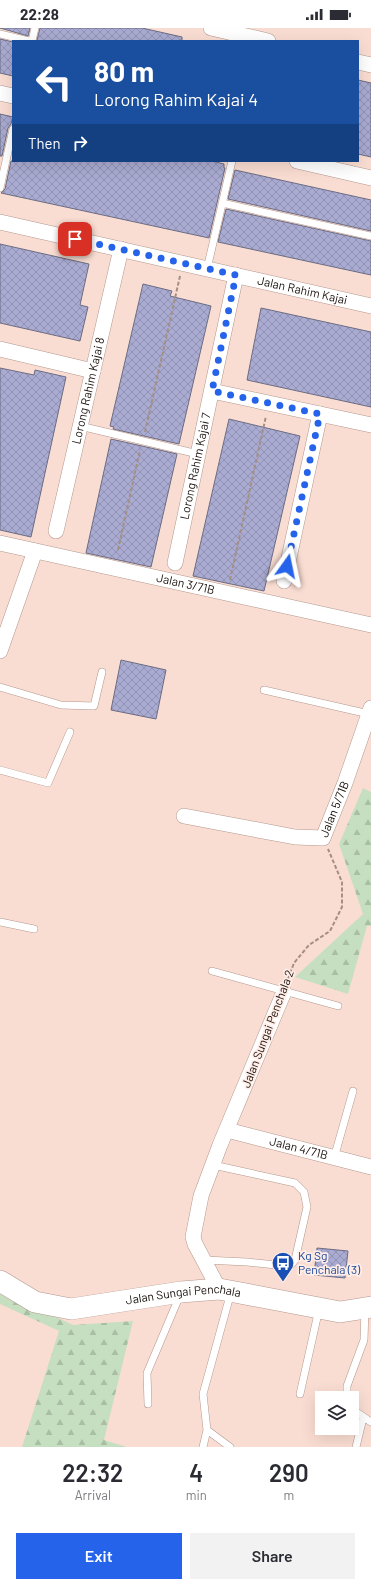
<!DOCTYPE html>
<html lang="en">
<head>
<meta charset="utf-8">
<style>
	:root { --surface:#fff; --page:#f2f2f3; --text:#2b2b33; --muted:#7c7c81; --accent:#2563eb }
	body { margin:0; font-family:Barlow,sans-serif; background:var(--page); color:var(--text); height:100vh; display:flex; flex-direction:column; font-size:15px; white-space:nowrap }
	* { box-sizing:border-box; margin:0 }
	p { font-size:13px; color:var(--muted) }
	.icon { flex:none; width:22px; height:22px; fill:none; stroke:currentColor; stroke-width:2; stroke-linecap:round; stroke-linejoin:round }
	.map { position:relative; height:1419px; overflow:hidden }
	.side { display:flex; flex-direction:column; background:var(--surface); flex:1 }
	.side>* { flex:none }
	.banner { position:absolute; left:12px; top:12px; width:347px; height:122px; border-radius:0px; box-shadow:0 4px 16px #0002; background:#1a4fa0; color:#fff; overflow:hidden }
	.fabs { position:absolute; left:315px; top:1363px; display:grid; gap:8px }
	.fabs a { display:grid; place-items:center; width:44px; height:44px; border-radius:0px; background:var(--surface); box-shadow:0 4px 16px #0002; font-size:20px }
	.pin { position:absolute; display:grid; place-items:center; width:34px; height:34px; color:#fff; margin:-17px; border-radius:8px; box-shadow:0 2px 6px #0006 }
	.me { position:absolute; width:44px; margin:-22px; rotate:12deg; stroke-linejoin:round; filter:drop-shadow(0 0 3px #0008) }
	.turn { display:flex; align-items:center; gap:14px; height:84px; padding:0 16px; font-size:18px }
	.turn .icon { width:52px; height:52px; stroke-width:2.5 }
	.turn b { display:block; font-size:28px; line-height:34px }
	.then { display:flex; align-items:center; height:38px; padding:0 16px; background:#0003; gap:8px; font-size:15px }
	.eta { display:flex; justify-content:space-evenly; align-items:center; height:68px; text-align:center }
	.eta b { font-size:24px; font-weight:600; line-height:28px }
	.primary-button { display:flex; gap:8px; margin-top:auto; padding:8px 16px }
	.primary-button a { flex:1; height:46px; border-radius:0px; background:var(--accent); color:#fff; font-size:16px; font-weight:600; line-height:46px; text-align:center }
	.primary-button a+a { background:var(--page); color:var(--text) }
	.status { display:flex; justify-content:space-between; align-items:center; height:28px; padding:0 20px; background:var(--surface); direction:ltr }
	.status svg { height:11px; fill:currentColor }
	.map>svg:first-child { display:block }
</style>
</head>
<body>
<div class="status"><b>22:28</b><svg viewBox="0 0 49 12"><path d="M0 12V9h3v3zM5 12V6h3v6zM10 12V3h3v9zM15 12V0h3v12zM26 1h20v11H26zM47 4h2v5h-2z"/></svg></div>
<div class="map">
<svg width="371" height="1419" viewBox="0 0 371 1419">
	<defs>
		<pattern id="forest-firs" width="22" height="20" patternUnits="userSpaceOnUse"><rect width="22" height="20" fill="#c6dfc1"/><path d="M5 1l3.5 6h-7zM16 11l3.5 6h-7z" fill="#aabea5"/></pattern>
		<pattern id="building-cross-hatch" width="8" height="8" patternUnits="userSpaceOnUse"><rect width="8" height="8" fill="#aaabd2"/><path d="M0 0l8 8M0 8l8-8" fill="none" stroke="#9292b3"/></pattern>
	</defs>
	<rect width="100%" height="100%" fill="#faddd2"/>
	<path fill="url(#forest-firs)" d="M363 760 371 764V898H367L348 966 295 949 363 886 339 816Z
		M0 1263 73 1297 133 1293 104 1412 127 1419H22L59 1303 0 1276Z"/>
	<path fill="url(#building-cross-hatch)" stroke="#6b6c83" d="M0 0H30L28 8Z
		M40 0H142L182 9V13H40L37 12Z
		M0 11 13 14V48L0 45Z
		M358 52 371 55V129L358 126Z
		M0 86 13 89 11 96 8 100 2 128H0Z
		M11 133H212L224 136V140H225L209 210 1 165 5 161Z
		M235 142 371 172V203L228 171Z
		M226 181 371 213V247L218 214Z
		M0 216 89 236 80 277 88 279 80 313 0 295Z
		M143 256 172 263 170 268 211 278 179 416 113 401 114 399 110 398Z
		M261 280 371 304V379L247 352Z
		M0 340 34 347 35 342 66 349 31 509 0 502Z
		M229 391 300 408 264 563 193 548Z
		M111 411 177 426 151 539 86 525Z
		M121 632 166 642 156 691 111 682Z
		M317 1220 348 1223 345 1250 314 1247Z"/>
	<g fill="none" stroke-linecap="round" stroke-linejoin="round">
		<g stroke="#b3988e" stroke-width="8">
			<path id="lane" d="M0 6 29 13
				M32 13 35 0
				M0 160 13 101
				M222 175 371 208
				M207 241 232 133
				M80 398 198 426
				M0 659 61 677 94 678 102 644
				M264 662 369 686
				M0 742 48 755 70 704
				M0 894 34 901
				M212 943 338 978
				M334 1130 353 1063
				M204 1232 247 1234 286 1238 291 1237 295 1232 307 1179 304 1164 295 1155 213 1137
				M300 1366 319 1281
				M347 1370V1358L364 1312 365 1281
				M148 1376 147 1345 180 1267
				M352 1381 371 1394
				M207 1402 230 1419
				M203 1419 207 1402 203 1366 231 1264
				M356 1419 363 1390"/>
		</g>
		<g stroke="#b3988e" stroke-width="16">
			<g id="street">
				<path d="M211 0 268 13"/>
				<path d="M358 34 371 37"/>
				<path d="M0 65 13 68"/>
				<path d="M297 133 371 150"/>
				<path id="s1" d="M0 194 371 278"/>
				<path d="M0 321 93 343"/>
				<path d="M212 363 371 397"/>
				<path id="s2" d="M56 503 121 221"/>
				<path id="s3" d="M0 515 371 597"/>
				<path id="s4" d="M175 535 236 247"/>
				<path d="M284 553 320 386"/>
				<path d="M0 623 35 523"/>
				<path id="s5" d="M184 788 295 809 323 810 345 755 371 680"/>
				<path id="s6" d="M227 1102 371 1139"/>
				<path d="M219 1261 195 1216 193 1209 201 1168 220 1117 284 964"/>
			</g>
		</g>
		<g stroke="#b3988e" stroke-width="22">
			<g id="secondary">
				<path id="s7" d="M0 1253 35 1274 71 1281 181 1264 219 1261 340 1284 371 1279"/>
			</g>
		</g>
		<path stroke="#a48e86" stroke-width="2" stroke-dasharray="4 2" stroke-linecap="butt" d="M145 404 180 248
			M118 522 140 422
			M230 552 266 388
			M288 951 294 935 309 917 330 903 342 879V854L328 821"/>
		<use href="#lane" stroke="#fff" stroke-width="7"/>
		<use href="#street" stroke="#fff" stroke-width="15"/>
		<use href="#secondary" stroke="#fff" stroke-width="21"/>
	</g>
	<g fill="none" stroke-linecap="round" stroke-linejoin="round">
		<path stroke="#2563eb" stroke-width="7" stroke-dasharray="0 12.6" d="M75 211 236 247 212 363 320 386 287 538"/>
	</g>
	<defs>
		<g id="bus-pin" transform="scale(1.15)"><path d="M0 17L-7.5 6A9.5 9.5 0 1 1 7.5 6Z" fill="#1a4fb4" stroke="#ffede7"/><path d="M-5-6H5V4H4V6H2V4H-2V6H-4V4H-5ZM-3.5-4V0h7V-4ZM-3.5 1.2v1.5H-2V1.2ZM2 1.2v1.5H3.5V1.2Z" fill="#fff"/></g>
	</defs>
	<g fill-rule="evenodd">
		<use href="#bus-pin" x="283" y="1235"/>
	</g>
	<g text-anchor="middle" stroke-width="3.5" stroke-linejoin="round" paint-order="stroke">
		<g font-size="12" fill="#1a110d" stroke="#ffede7">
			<text dy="4" stroke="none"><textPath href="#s1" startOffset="310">Jalan Rahim Kajai</textPath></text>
			<text dy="4" stroke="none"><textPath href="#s2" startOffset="144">Lorong Rahim Kajai 8</textPath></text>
			<text dy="4" stroke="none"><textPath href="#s4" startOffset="99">Lorong Rahim Kajai 7</textPath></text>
			<text dy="4" stroke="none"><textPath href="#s3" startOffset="190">Jalan 3/71B</textPath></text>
			<text dy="4" stroke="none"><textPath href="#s5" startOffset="172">Jalan 5/71B</textPath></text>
			<text transform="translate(268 1001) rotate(-69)" y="4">Jalan Sungai Penchala 2</text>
			<text dy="4" stroke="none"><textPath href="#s6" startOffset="74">Jalan 4/71B</textPath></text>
			<text dy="4" stroke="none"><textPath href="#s7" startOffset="191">Jalan Sungai Penchala</textPath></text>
		</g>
		<g font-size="12" fill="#164399" stroke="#ffede7" text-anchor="start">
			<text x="298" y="1232">Kg Sg<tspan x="298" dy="14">Penchala (3)</tspan></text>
		</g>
	</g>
</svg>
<div class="fabs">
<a><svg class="icon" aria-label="layers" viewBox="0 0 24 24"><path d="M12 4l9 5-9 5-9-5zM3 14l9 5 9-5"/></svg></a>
</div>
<div class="pin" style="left:75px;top:211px;background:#d93025"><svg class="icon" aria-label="arrive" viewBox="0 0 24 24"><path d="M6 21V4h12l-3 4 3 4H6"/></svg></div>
<svg class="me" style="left:287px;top:538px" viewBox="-20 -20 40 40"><path d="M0-17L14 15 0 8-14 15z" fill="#2563eb" stroke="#fff" stroke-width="4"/></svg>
<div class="banner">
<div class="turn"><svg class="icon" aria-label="left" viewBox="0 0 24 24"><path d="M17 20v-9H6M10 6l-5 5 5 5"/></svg><div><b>80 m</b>Lorong Rahim Kajai 4</div></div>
<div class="then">Then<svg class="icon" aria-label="right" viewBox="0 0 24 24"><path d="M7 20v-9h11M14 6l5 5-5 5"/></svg></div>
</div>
</div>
<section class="side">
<div class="eta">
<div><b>22:32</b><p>Arrival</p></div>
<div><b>4</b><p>min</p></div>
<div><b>290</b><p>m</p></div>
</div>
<div class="primary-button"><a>Exit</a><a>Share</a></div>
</section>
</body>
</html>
